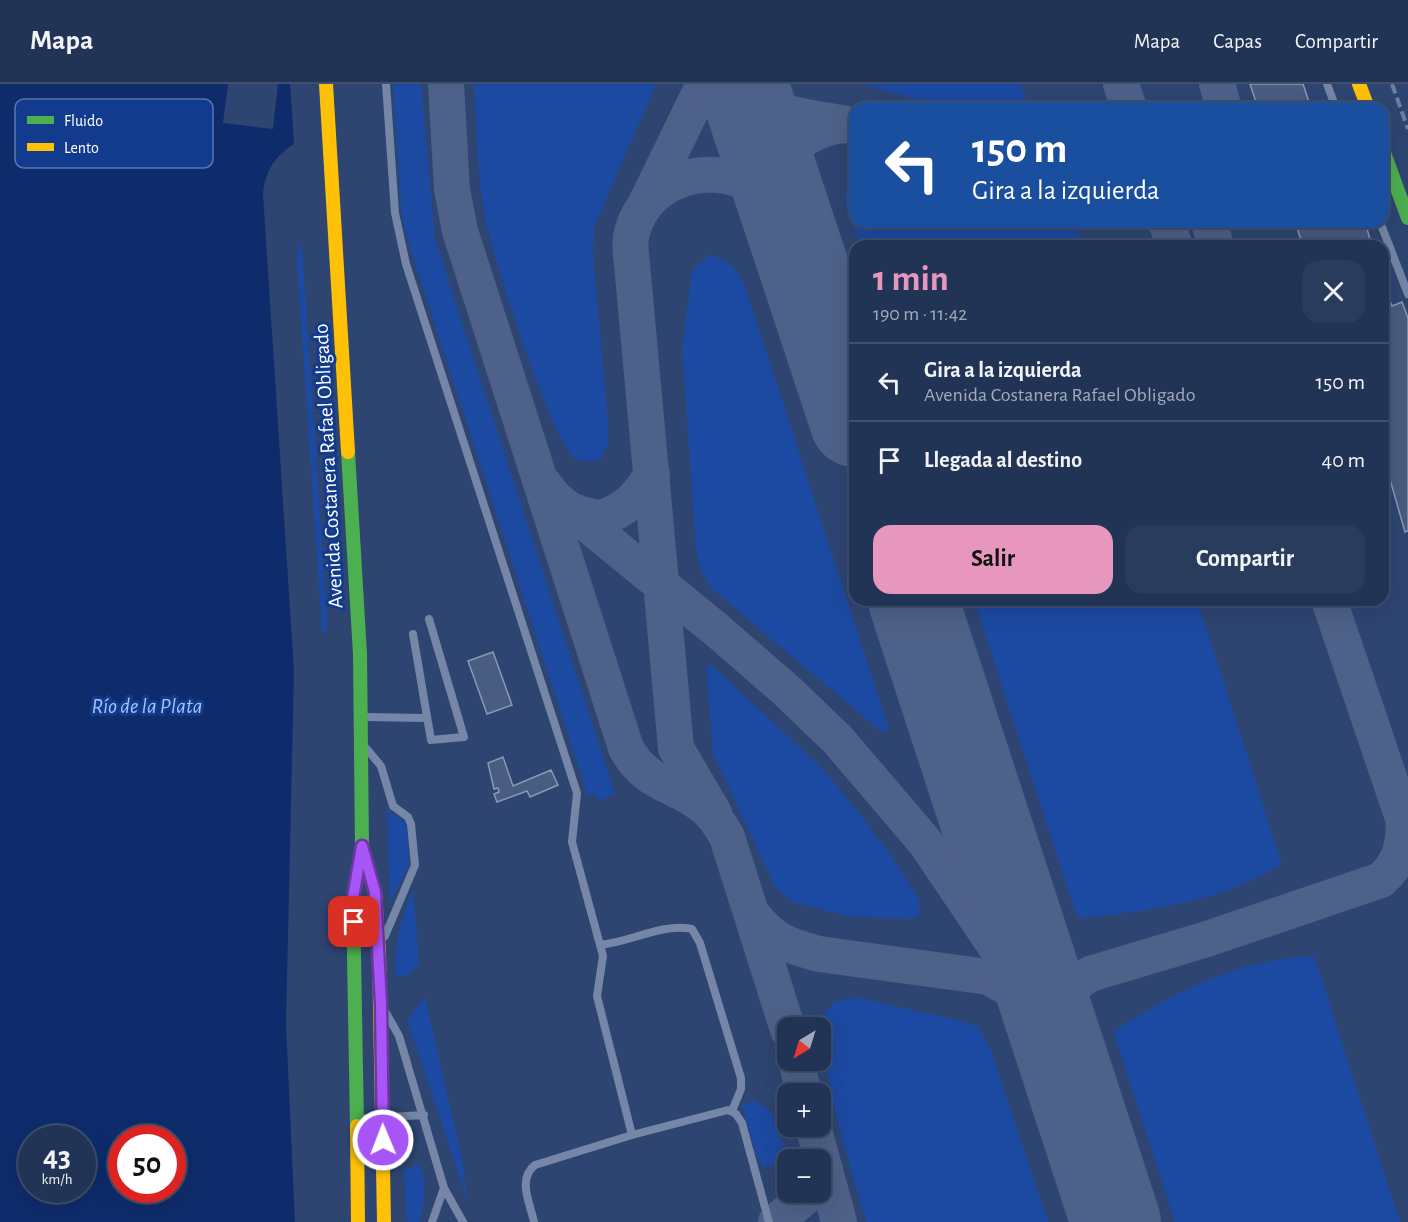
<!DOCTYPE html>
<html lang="es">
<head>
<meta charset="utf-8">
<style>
	:root { --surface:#223456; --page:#2a3c5c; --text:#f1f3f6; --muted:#a2aab9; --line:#3f4f6c; --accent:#e797bd }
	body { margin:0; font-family:"Alegreya Sans",sans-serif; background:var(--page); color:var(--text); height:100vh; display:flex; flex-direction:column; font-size:22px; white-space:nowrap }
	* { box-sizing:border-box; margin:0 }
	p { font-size:20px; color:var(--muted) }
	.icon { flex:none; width:33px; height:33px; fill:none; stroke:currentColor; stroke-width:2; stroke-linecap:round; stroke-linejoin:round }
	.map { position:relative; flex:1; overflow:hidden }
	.details { position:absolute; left:849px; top:156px; width:540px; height:366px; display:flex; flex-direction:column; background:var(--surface); border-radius:18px; box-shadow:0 6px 24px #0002,0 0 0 2px var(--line) }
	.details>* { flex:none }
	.banner { position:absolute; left:849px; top:18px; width:540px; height:126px; border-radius:18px; box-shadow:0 6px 24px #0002,0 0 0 2px var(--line); background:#1a4fa0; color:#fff; overflow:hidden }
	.needle { width:39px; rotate:218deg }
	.buttons { position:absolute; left:777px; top:933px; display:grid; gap:12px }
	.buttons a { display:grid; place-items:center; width:54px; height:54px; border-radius:12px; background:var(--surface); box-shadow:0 6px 24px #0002,0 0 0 2px var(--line); font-size:30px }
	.speed { position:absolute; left:18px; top:1041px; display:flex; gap:12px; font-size:30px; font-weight:700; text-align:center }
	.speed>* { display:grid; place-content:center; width:78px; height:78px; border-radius:50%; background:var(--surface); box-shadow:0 6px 24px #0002,0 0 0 2px var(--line); line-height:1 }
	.speed small { font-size:15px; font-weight:400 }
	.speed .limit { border:9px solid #d22; background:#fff; color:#111 }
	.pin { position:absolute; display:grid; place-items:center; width:51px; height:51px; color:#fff; margin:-26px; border-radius:12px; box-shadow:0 3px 9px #0006 }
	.me { position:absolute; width:66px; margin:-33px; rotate:359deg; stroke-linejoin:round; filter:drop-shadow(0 0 4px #0008) }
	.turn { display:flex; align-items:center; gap:21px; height:126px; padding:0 24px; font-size:27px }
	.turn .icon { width:78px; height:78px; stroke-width:2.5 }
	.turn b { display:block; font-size:42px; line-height:51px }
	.round { display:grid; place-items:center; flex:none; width:63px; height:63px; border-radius:18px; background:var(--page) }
	.summary { display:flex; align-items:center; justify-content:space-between; height:102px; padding:0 24px }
	h1 { font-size:36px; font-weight:700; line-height:45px; color:var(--accent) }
	.button { display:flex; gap:12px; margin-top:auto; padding:12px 24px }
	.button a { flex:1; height:69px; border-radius:18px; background:var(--accent); color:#111; font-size:24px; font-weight:700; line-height:69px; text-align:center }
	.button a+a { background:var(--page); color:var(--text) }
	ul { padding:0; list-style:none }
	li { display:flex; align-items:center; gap:18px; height:78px; padding:0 24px; border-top:2px solid var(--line) }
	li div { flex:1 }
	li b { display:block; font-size:22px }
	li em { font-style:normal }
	header { display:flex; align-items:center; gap:36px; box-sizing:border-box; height:84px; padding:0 30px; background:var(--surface); border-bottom:2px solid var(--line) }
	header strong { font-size:28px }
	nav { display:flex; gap:33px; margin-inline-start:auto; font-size:21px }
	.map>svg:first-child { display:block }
</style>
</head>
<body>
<header>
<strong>Mapa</strong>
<nav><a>Mapa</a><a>Capas</a><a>Compartir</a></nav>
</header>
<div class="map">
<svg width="1408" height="1138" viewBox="0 0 1408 1138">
	<rect width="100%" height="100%" fill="#2e4572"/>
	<path fill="#1c4aa2" d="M393 0H421L435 155 615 710 598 717 596 710 588 712 411 167 402 134Z
		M474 0H656L594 143 593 171 608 338V359L600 376C591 377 582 379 574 373 551 356 491 168 485 133 477 89 477 44 474 0Z
		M862 0H1021L1029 24H947Z
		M855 103V138H1075L1082 162H860L844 114 846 107Z
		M298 161H302L328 547 322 548 297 178Z
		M711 171C731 177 739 186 746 206L889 645 883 649 710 503 700 485 696 463 682 264 692 186Z
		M974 516H1197L1282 780C1220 818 1152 827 1081 834L1076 830Z
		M711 581 818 680 850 718 890 770 919 815V831L912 835 846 832 793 818 775 803 713 669 706 583Z
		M387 721 392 731 406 738 410 780 390 819Z
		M413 804 419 879 409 891 395 892C394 860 401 834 413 804Z
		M1314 872 1400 1138H1175L1114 949C1122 940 1135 935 1145 928 1196 897 1254 874 1314 872Z
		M425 913 462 1075 468 1118 407 936Z
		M859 914 957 936 978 943 990 964 1048 1138H866C848 1070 821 1000 824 929L836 917Z
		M753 1017C778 1025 784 1054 784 1077L781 1080 763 1083 755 1067 742 1021Z
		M415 1079C430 1086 423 1124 420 1138H407L404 1085 413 1084Z"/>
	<path fill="#0e2c6c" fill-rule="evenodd" d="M0 0H228L223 39 273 45 278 0H290L294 60C275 72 265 87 263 110L294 587 286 940 295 1138H0ZM32 1054H82V1106H32ZM122 1054H172V1106H122Z"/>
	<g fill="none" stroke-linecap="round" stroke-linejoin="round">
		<path stroke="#4e6188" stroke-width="36" d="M446 0 452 105 460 147 626 664C646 702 676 699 704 723 714 731 721 742 727 753L788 946
			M747 0C765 33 814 33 847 40
			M1121 0 1129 24
			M1217 0 1224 24
			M779 111C780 98 780 86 786 74 797 53 832 38 855 42
			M647 117 704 0
			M1166 138 1175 162
			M1209 138 1216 162
			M543 399 555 414 718 547 787 607 838 656 925 758 1037 924
			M569 426C578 428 593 435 602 433 625 428 641 409 652 390
			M1329 516 1408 749
			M714 729 676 664 632 180C631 170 629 158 632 148 646 96 706 77 751 101 772 113 783 133 793 154
			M753 831C775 858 787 861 819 870L988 893 1028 915
			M1058 958C1056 922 1058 909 1090 890L1207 855 1381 796C1401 779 1404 759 1404 734
			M796 976 804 1010
			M813 1042 839 1138
			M776 1138 811 1108"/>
		<path stroke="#4e6188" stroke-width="90" d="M743 0 855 338
			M913 516 1116 1138"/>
	</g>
	<path fill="#495c81" stroke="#8a99b4" stroke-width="1.5" d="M1250 0H1303L1311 24H1258Z
		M1295 138H1365L1372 162H1303Z
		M1383 203H1385L1392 222 1402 218 1408 234V447L1405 448 1383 371Z
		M493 568 512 621 487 630 468 577Z
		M503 673 513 702 551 686 558 701 530 713 527 707 497 718 494 710 499 708 498 704 494 705 488 679Z"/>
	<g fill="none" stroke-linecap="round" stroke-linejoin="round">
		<path stroke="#7586a6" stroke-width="8" d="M386 0 395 129 406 180 577 709 572 758 603 872 597 912 632 1051
			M1327 0 1336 24
			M1380 138 1408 210
			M413 550 431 656 464 653 429 535
			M363 633 427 634
			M366 664 381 682 393 722 408 733 411 740 415 781 385 852
			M600 861C631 858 662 839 692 845L700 859 741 994V1005L732 1027
			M386 929 399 952 444 1104 432 1138
			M357 1035 424 1031
			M444 1104 463 1138
			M534 1138C530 1119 517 1095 535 1081L632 1051 728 1026 736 1030 742 1039 769 1138"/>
		<path stroke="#4caf50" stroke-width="14" d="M1383 66 1408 134
			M348 368 360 570 362 762 353 814 357 1042"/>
		<path stroke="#ffc107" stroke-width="14" d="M326 0 348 368
			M1359 0 1368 24
			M363 769 375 808 379 868 384 1138
			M357 1042 358 1138"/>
		<path stroke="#6e7d9d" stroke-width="4" stroke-dasharray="10 4.5" stroke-linecap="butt" d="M1392 0 1408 45"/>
	</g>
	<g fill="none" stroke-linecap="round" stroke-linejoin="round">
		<g stroke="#6d37a1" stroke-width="15">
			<path id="route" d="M354 838 353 814 362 762 375 808 381 921 383 1056"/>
		</g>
		<use href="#route" stroke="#a855f7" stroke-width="10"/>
	</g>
	<g text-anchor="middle" stroke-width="6" stroke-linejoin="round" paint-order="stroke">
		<g font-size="21" fill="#fff" stroke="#123b8e">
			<text transform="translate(328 382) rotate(-93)" y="7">Avenida Costanera Rafael Obligado</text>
		</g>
		<g font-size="22" font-style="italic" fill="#a7c4f9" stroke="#123b8e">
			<text x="147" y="629">Río de la Plata</text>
		</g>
	</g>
	<rect x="15" y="15" width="198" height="69" rx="9" fill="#123b8e" stroke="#5976b0" stroke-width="1.5"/>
	<rect x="27" y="32" width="27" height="8" fill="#4caf50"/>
	<rect x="27" y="59" width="27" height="8" fill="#ffc107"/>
	<g font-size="16" fill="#fff">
		<text x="64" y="42">Fluido</text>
		<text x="64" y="69">Lento</text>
	</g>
</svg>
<div class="buttons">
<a><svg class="needle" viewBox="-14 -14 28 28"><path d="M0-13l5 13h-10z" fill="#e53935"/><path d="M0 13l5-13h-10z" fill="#a2aab9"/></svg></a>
<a>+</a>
<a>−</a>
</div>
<div class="speed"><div>43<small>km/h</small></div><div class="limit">50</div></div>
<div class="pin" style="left:354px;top:838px;background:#d93025"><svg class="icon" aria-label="arrive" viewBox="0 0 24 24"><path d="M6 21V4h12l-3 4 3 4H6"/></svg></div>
<svg class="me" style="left:383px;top:1056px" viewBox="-20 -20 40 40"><circle r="17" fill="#a855f7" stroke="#fff" stroke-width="3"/><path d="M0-11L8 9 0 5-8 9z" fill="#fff"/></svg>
<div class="banner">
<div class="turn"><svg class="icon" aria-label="left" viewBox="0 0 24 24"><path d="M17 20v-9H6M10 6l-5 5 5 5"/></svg><div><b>150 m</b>Gira a la izquierda</div></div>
</div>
<section class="details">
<div class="summary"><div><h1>1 min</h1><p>190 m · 11:42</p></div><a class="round"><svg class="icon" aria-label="close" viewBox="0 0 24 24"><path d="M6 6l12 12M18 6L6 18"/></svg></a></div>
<ul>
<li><svg class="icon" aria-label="left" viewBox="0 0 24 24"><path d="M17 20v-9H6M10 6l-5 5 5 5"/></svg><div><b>Gira a la izquierda</b><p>Avenida Costanera Rafael Obligado</p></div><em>150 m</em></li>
<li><svg class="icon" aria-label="arrive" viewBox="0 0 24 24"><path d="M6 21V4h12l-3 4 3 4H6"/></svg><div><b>Llegada al destino</b></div><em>40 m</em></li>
</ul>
<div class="button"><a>Salir</a><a>Compartir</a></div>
</section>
</div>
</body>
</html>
